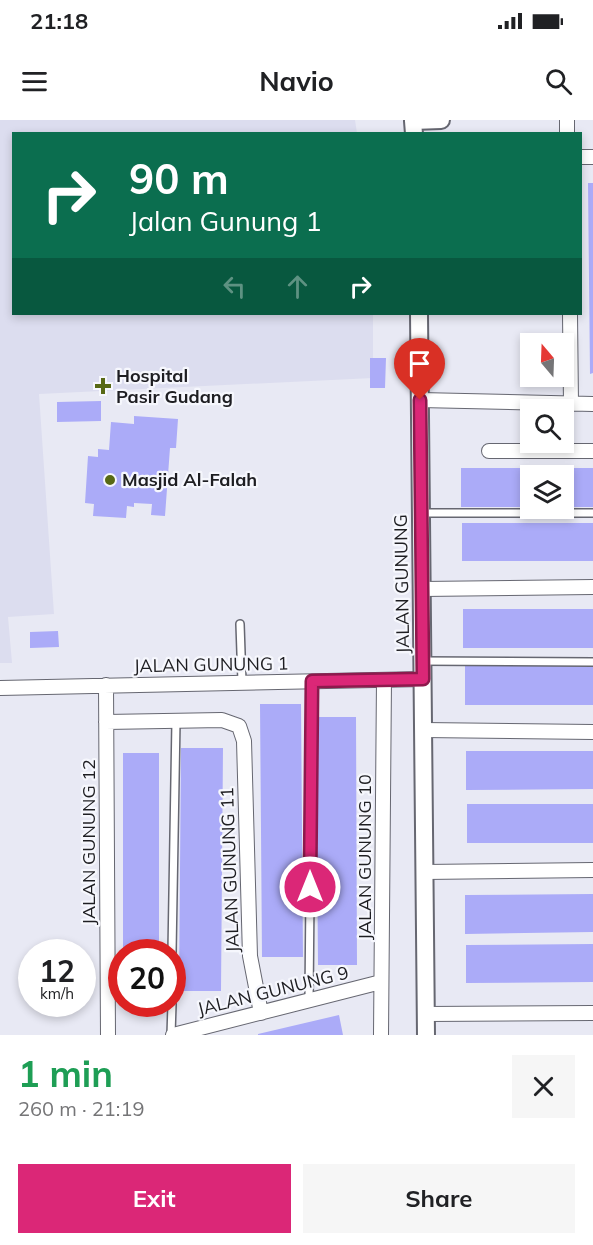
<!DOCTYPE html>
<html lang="en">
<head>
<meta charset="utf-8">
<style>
	:root { --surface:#fff; --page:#f6f6f6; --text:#202124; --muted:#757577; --accent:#db2777 }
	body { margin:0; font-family:Mulish,sans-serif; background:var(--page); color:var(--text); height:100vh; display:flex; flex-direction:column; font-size:22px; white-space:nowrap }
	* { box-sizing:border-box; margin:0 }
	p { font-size:20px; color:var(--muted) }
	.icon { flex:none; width:33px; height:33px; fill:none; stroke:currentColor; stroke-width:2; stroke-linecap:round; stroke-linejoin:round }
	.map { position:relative; height:915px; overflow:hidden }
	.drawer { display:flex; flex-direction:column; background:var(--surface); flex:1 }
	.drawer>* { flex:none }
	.guide { position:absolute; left:12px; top:12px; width:570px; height:183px; border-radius:0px; box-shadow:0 3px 9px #0003; background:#0b6e4f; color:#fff; overflow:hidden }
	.needle { width:39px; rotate:341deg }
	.controls { position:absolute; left:520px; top:213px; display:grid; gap:12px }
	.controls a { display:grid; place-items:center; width:54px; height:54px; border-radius:0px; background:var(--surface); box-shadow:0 3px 9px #0003; font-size:30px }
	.speed { position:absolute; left:18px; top:819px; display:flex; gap:12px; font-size:30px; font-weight:700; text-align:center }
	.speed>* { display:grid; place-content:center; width:78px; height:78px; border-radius:50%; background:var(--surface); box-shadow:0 3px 9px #0003; line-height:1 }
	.speed small { font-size:15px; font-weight:400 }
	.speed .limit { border:9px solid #d22; background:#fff; color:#111 }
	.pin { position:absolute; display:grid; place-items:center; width:51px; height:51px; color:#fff; margin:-62px -26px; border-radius:50% 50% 50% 0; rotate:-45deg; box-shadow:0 0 6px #0007 }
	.pin .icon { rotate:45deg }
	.me { position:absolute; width:66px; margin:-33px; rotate:0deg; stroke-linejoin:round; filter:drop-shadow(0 0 4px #0008) }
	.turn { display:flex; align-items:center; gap:21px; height:126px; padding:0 18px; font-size:27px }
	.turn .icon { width:78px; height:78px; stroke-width:2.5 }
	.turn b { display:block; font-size:42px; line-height:51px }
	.lanes { display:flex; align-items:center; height:57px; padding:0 18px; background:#0003; justify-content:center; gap:30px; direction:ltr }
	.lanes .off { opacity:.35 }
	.round { display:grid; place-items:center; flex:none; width:63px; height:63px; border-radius:0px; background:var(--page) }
	.head { display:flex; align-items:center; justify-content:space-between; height:102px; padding:0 18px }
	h1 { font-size:36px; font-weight:700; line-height:45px; color:#1e9e55 }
	.button { display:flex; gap:12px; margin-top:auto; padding:12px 18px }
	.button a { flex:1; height:69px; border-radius:0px; background:var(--accent); color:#fff; font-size:24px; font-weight:700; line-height:69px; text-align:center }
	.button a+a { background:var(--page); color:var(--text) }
	.status { display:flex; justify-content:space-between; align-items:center; height:42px; padding:0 30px; background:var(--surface); direction:ltr }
	.status svg { height:16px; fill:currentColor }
	header { display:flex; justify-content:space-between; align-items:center; height:78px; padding:0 18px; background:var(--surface); font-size:27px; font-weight:700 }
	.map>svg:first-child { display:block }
</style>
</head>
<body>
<div class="status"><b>21:18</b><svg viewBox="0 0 49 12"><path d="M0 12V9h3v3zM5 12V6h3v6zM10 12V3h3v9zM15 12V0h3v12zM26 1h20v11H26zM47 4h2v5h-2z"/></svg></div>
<header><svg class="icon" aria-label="menu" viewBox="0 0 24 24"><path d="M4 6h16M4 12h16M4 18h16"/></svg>Navio<svg class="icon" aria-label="search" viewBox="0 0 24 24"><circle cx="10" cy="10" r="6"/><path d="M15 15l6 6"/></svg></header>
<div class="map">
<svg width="593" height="915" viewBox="0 0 593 915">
	<rect width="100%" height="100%" fill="#e8e9f4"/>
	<path fill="#dcddef" d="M0 0H355L357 13 14 14V194H373V258L39 274 54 494 8 497 12 543H0Z"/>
	<path fill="#ababf8" d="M588 63H593V253L590 254Z
		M370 238H386L385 268H370Z
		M101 281V301L57 302V282Z
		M134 296 178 299 176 328H170L165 396 151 395 152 384 134 383V387L127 386 126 398 93 396 94 384 85 383 88 336 98 337V329L109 330 111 302 134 304Z
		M461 348H593V387H564V356H531V387H461Z
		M462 403H593V441H462Z
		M463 489H593V528H463Z
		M58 511 59 527 30 528V512Z
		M465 546H593V585H465Z
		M260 584H301L303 837H262Z
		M316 597H356L357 845H318Z
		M181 628H223L221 871H179Z
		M466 631H593V669L466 670Z
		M123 633H159V832H123Z
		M467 684H593V723H467Z
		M593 774V812L465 814V775Z
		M593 824V862L466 863V825Z
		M339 895 343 915H258V914Z"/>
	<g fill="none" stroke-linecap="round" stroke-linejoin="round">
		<g stroke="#666771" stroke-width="10">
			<path id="service" d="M421 393H593
				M240 504 242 562
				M422 541 593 542
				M172 832 176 601
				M309 881 312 561
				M171 915 172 884"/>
		</g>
		<g stroke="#666771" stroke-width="16">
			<path id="minor" d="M567 14V0
				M580 37H593
				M570 194 571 284
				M420 280 593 284
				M489 331H593
				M422 469 593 467
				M106 565 108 915
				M0 568 423 559
				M106 602 222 600 239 606 244 621 250 836 261 893
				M423 610 593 612
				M424 752 593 750
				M426 894 593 893
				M173 915 381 862
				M381 915 384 560"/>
		</g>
		<g stroke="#666771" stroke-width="20">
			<path id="tertiary" d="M414 14 413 1 441 0
				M419 194 426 915"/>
		</g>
		<use href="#service" stroke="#fff" stroke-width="7"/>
		<use href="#minor" stroke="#fff" stroke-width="14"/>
		<use href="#tertiary" stroke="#fff" stroke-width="16"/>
	</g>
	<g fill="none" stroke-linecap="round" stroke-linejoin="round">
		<g stroke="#8e194d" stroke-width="15">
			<path id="route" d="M310 767 312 561 423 559 420 280"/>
		</g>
		<use href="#route" stroke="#db2777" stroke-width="10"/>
	</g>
	<g fill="#586915" stroke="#f6f7fd" stroke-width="2">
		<path d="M100 257h6v6h6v6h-6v6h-6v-6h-6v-6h6z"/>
		<circle cx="110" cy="360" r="6"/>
	</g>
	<g text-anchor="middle" stroke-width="4.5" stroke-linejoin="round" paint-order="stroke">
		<g font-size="18" font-weight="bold" fill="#1e1e22" stroke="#f6f7fd" text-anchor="start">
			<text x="116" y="262">Hospital<tspan x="116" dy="21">Pasir Gudang</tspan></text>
			<text x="122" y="366">Masjid Al-Falah</text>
		</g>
		<g font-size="18" fill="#1e1e22" stroke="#f6f7fd">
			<text transform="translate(402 464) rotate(-91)" y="6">JALAN GUNUNG</text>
			<text transform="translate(211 545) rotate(-1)" y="6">JALAN GUNUNG 1</text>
			<text transform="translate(89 722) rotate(-90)" y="6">JALAN GUNUNG 12</text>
			<text transform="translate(365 737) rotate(-90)" y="6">JALAN GUNUNG 10</text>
			<text transform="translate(230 750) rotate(-92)" y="6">JALAN GUNUNG 11</text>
			<text transform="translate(273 871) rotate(-14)" y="6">JALAN GUNUNG 9</text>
		</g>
	</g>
</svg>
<div class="controls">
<a><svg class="needle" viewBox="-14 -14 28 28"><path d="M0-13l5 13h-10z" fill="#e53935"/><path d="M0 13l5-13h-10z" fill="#757577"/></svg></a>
<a><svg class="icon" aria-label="search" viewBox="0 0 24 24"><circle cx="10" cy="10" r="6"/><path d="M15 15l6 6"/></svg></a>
<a><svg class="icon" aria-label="layers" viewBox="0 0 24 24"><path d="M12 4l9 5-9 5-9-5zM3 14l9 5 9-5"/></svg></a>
</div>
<div class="speed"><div>12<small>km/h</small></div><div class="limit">20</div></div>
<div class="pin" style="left:420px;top:280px;background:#d93025"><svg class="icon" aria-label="arrive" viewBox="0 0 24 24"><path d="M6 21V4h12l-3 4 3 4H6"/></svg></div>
<svg class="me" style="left:310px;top:767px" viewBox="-20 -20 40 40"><circle r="17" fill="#db2777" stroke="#fff" stroke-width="3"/><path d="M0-11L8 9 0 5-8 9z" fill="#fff"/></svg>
<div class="guide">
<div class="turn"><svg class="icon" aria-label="right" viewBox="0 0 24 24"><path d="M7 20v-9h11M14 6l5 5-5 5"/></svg><div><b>90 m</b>Jalan Gunung 1</div></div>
<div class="lanes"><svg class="icon off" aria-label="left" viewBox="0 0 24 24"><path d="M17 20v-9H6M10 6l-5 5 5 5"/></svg><svg class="icon off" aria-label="ahead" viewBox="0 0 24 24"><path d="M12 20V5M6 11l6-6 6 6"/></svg><svg class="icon" aria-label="right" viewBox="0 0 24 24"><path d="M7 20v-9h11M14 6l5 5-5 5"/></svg></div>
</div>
</div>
<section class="drawer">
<div class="head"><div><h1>1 min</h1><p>260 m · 21:19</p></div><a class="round"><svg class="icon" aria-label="close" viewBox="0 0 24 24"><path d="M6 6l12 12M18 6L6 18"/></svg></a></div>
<div class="button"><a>Exit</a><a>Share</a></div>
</section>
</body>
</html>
